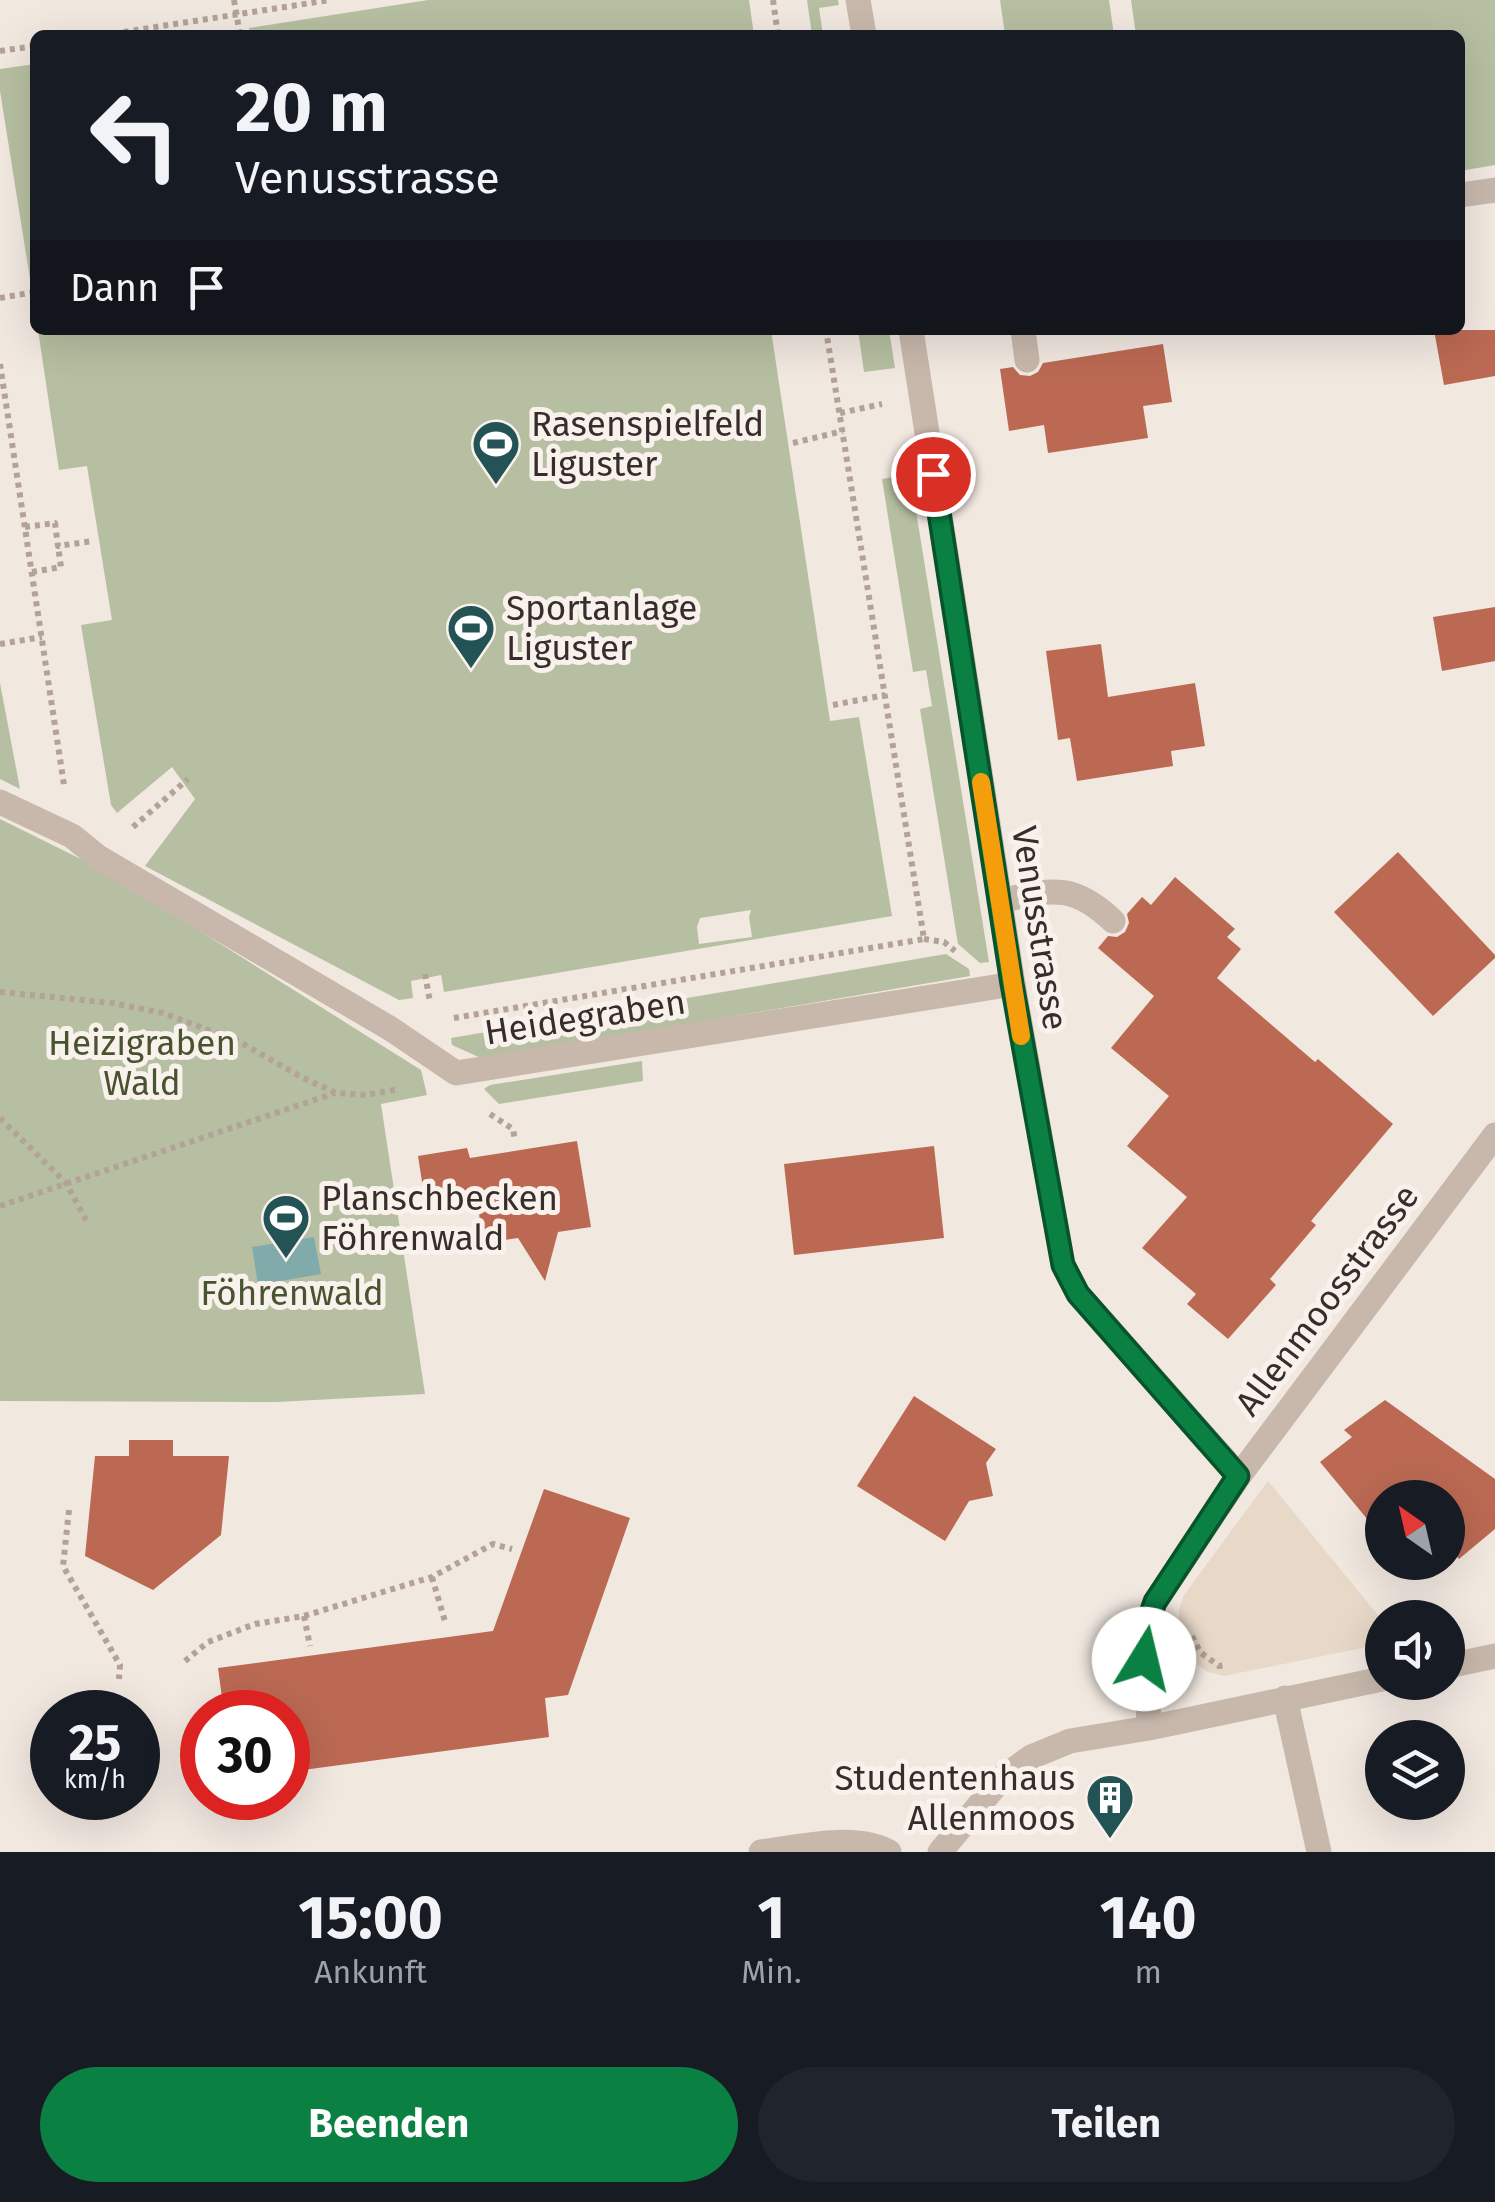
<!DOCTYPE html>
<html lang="de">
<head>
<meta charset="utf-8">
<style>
	:root { --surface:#171b24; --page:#20242c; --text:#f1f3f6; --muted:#9ea1a6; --accent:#0b8043 }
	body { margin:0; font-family:"Fira Sans",sans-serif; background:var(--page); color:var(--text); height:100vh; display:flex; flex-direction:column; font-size:38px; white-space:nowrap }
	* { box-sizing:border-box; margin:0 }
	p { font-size:32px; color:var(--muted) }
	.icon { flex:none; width:55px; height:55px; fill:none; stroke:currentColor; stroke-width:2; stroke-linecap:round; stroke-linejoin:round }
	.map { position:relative; height:1852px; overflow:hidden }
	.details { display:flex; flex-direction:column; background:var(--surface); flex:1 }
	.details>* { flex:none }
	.banner { position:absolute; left:30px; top:30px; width:1435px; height:305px; border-radius:15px; box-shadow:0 10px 40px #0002; background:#171b24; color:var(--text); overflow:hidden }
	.needle { width:65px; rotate:326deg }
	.tools { position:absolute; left:1365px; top:1480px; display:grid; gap:20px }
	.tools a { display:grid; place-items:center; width:100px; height:100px; border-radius:50%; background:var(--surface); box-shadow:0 10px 40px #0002; font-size:50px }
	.speed { position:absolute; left:30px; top:1690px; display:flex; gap:20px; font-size:50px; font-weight:700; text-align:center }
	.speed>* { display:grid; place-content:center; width:130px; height:130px; border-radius:50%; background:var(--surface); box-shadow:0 10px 40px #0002; line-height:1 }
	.speed small { font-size:25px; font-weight:400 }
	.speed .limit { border:15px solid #d22; background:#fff; color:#111 }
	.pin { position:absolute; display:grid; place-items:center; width:85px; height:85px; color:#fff; margin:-42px; border:5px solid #fff; border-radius:50%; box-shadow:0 2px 10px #0007 }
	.me { position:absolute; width:110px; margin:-55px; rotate:9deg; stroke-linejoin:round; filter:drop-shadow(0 0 8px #0008) }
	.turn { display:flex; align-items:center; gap:35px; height:210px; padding:0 40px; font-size:45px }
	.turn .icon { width:130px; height:130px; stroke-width:2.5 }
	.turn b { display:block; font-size:70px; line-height:85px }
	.then { display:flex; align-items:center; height:95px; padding:0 40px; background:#0003; gap:20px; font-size:38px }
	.eta { display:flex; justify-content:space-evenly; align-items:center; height:170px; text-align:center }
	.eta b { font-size:60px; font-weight:700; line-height:70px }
	.button { display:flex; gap:20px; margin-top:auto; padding:20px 40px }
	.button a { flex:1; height:115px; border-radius:60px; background:var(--accent); color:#fff; font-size:40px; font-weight:700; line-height:115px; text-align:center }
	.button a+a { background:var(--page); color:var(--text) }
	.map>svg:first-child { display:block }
</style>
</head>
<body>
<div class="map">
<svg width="1495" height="1852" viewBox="0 0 1495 1852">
	<rect width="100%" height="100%" fill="#f1e8e0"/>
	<path fill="#b6bfa1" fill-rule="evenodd" d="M428 0H749L754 35H250L249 28Z
		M807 0H838L839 5 819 8 823 35H812Z
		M1000 0H1109L1114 35H1005Z
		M1131 0H1495V165L1460 171V35H1136Z
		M35 64V278L30 279 0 91V69Z
		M38 330H771L830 721 859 717 892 916 444 992 441 975 411 981 413 998 399 1000 145 866 195 799 172 767 117 813 111 805 81 625 112 620 87 466 59 470ZM751 910 749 917 752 937 699 944 697 927 700 918Z
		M858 330H889L895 368 864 372Z
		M910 474 989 962 980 963 958 944 920 709 932 706 926 670 913 672 882 479Z
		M0 683 20 789 0 779Z
		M0 819 103 870 421 1070 427 1095 381 1104 425 1394 277 1402 0 1401Z
		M946 954 969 969 970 976 483 1059 452 1045 451 1038Z
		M642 1061 643 1081 499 1104 484 1089 490 1085Z"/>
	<path fill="#e7d8c8" d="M1268 1481 1382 1620V1644L1224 1676 1208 1672 1194 1662 1179 1637V1609L1184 1595Z"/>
	<path fill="#81abab" d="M314 1237 321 1274 258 1285 252 1247Z"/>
	<path fill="#bb6953" d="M1434 330H1495V376L1444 385Z
		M1163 344 1172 402 1143 406 1148 438 1048 453 1044 425 1009 431 1000 369 1013 367 1020 375 1030 376 1038 372 1043 363Z
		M1495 607V661L1442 671 1433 617Z
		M1101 644 1108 697 1195 683 1205 746 1171 751 1173 766 1077 781 1070 738 1058 740 1046 651Z
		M1398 852 1495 955V958L1433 1016 1334 912Z
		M1175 877 1235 929 1227 937 1241 949 1217 978 1315 1062 1318 1059 1393 1124 1311 1221 1316 1225 1270 1279 1276 1285 1228 1339 1187 1304 1196 1294 1142 1248 1187 1197 1127 1146 1169 1096 1111 1048 1154 996 1098 948 1108 936 1117 937 1125 932 1129 923 1127 914 1142 897 1151 905Z
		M577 1141 591 1227 558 1232 545 1281 518 1238 483 1243 478 1206 427 1214 418 1156 467 1148 470 1158Z
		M934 1146 944 1238 794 1255 784 1164Z
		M914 1396 996 1449 986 1463 993 1496 969 1501 945 1541 857 1486Z
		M1385 1400 1495 1479V1529L1459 1559 1448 1546V1498H1382V1537L1320 1462 1352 1437 1344 1430Z
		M129 1440H173V1456H229L221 1535 153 1590 85 1556 95 1456H129Z
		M544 1489 630 1518 568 1695 545 1698 549 1737 288 1772V1712H224L218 1668 493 1631Z"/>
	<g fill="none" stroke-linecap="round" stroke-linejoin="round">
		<path stroke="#b4a297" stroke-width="6" stroke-dasharray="5 5" stroke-linecap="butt" d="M234 0 240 35
			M773 0 778 35
			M104 35 330 0
			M0 51 35 46
			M0 298 35 292
			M0 364 64 785
			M840 413 882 404
			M793 443 843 431
			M25 527 55 523 58 546 93 541
			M32 572 61 567 58 546
			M0 644 42 637
			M833 705 885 695
			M133 827 188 779
			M924 939 944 942 955 951
			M425 974 430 1002
			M0 992 113 1003 163 1013 240 1042 301 1077 336 1093 366 1095 399 1089
			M454 1018 924 939 826 330
			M490 1114 513 1129 515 1141
			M0 1118 66 1183 87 1222
			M0 1206 335 1093
			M69 1510 63 1566 120 1665 119 1679
			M432 1577 446 1625
			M304 1616 310 1646
			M1192 1636 1200 1652 1219 1666 1225 1665
			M185 1661 208 1642 255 1624 304 1616 432 1577 493 1544 512 1549"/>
		<path stroke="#c8b8ac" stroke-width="25" d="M1023 330 1027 360
			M0 802 72 836 98 857 391 1029 456 1073 1013 984
			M999 901C1051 890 1072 882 1113 921"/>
		<path stroke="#c8b8ac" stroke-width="25" d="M858 0 864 35
			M1460 195 1495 190
			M911 330 1013 984 1063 1265 1078 1294 1239 1476
			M1448 1666 1495 1656
			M1285 1698 1319 1852
			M1149 1728 1145 1631 1155 1602 1239 1476 1495 1135
			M761 1852C798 1847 855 1833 889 1852
			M940 1852 1002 1778 1031 1757 1070 1741 1149 1728 1382 1679"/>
	</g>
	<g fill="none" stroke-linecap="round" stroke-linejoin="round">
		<g stroke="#07532c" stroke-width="25">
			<path id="route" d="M933 474 1012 984 1063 1265 1078 1294 1238 1476 1155 1602 1145 1631 1144 1659"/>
		</g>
		<use href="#route" stroke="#0b8043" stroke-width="18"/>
		<path stroke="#f59e0b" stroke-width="18" d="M981 782 1021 1036"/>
	</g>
	<defs>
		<g id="stadium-pin" transform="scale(2.5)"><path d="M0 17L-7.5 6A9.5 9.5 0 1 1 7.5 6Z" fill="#245355" stroke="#f9f2ec"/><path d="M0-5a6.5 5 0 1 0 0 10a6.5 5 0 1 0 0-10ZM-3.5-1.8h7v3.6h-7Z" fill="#fff"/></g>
		<g id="building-pin" transform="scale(2.5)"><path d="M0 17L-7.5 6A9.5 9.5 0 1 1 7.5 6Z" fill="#245355" stroke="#f9f2ec"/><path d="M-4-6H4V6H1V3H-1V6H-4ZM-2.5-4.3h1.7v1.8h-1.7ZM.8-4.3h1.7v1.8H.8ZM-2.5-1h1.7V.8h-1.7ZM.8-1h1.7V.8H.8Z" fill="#fff"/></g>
	</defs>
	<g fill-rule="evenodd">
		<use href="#stadium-pin" x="496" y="444"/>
		<use href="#stadium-pin" x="471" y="628"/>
		<use href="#stadium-pin" x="286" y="1218"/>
		<use href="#building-pin" x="1110" y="1798"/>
	</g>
	<g text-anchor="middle" stroke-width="10" stroke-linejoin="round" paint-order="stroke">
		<g font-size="35" fill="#372e2b" stroke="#f9f2ec" text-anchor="start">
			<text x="531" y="436">Rasenspielfeld<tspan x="531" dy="40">Liguster</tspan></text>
			<text x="506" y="620">Sportanlage<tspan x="506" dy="40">Liguster</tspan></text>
			<text x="321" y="1210">Planschbecken<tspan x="321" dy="40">Föhrenwald</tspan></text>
			<text x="1075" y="1790" text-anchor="end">Studentenhaus<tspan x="1075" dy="40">Allenmoos</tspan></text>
		</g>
		<g font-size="35" fill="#372e2b" stroke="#f9f2ec">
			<text transform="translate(1040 928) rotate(81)" y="12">Venusstrasse</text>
			<text transform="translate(585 1017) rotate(-9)" y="12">Heidegraben</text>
			<text transform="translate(1327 1300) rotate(-53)" y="12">Allenmoosstrasse</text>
		</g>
		<g font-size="35" fill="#485330" stroke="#f9f2ec">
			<text x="142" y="1055">Heizigraben<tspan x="142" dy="40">Wald</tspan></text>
			<text x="292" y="1305">Föhrenwald</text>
		</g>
	</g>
</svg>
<div class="tools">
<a><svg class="needle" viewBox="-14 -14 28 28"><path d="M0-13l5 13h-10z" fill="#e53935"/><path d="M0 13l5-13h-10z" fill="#9ea1a6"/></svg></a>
<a><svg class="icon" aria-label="sound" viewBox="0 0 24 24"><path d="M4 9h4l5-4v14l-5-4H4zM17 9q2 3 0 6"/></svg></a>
<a><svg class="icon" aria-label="layers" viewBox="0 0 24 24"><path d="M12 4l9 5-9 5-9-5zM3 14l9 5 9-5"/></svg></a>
</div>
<div class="speed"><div>25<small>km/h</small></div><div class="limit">30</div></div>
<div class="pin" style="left:933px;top:474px;background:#d93025"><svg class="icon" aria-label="arrive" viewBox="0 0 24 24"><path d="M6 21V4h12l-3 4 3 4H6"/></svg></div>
<svg class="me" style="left:1144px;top:1659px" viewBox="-20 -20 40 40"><circle r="19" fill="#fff"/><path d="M0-13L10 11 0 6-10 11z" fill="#0b8043"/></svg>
<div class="banner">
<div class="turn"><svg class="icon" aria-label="left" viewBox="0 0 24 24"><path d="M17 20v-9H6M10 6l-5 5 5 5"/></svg><div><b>20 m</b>Venusstrasse</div></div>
<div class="then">Dann<svg class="icon" aria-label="arrive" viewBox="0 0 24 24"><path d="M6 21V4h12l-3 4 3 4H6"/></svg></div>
</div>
</div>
<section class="details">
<div class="eta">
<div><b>15:00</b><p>Ankunft</p></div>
<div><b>1</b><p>Min.</p></div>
<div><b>140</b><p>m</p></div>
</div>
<div class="button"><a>Beenden</a><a>Teilen</a></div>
</section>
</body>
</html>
